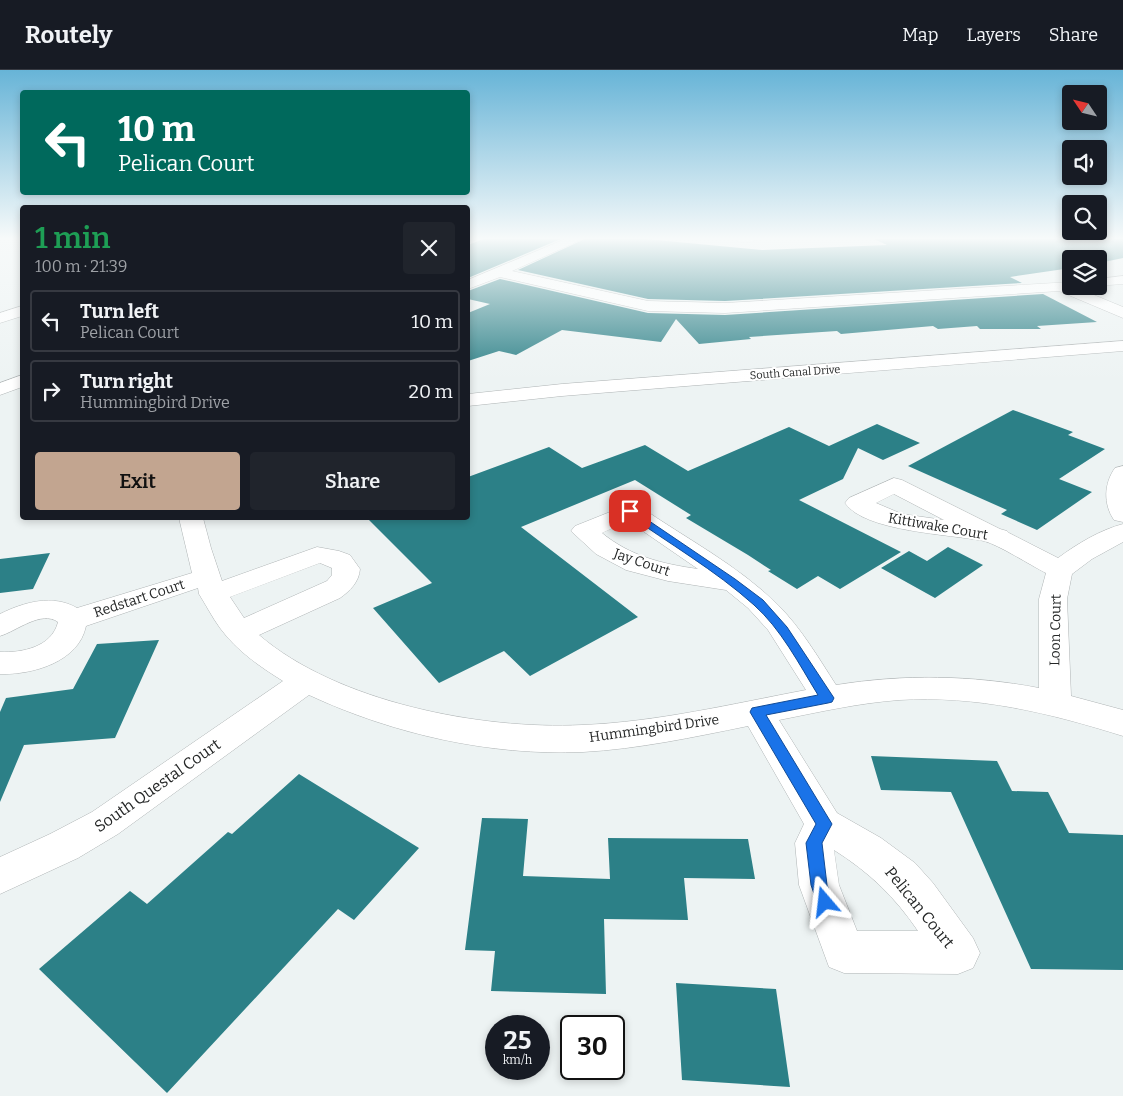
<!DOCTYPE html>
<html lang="en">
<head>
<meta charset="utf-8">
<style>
	:root { --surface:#171b24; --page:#20242c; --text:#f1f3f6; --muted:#9ea1a6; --line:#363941; --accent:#c2a590 }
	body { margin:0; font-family:Bitter,serif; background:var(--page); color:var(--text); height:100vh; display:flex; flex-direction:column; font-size:19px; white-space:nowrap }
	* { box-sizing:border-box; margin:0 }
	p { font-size:16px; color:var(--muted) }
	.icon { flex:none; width:28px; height:28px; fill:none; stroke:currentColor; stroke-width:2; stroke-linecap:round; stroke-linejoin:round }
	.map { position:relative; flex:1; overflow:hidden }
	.drawer { position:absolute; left:20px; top:135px; width:450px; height:315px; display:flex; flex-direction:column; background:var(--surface); border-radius:5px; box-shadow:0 2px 8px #0003 }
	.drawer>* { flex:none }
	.hud { position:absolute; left:20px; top:20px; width:450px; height:105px; border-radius:5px; box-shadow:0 2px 8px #0003; background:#00695c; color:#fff; overflow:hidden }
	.needle { width:32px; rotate:305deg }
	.controls { position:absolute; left:1062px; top:15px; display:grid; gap:10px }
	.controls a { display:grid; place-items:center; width:45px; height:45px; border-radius:5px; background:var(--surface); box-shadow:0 2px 8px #0003; font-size:25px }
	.speed { position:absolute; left:485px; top:945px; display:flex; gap:10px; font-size:25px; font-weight:700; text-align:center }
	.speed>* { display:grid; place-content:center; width:65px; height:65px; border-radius:50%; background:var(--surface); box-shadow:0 2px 8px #0003; line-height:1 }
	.speed small { font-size:12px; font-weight:400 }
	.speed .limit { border:2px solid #111; border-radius:8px; background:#fff; color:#111 }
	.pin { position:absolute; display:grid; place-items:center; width:42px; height:42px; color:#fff; margin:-21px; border-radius:10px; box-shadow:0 2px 8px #0006 }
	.me { position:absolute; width:55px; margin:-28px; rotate:343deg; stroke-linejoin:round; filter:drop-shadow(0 0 4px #0008) }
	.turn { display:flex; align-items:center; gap:18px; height:105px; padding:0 15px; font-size:22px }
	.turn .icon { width:65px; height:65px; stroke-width:2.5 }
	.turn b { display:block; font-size:35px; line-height:42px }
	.round { display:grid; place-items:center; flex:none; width:52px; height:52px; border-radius:5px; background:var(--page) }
	.headline { display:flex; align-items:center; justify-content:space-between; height:85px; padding:0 15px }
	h1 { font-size:30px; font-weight:600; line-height:38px; color:#1e9e55 }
	.cta { display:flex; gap:10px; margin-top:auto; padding:10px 15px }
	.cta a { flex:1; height:58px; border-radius:5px; background:var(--accent); color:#111; font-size:20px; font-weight:600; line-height:58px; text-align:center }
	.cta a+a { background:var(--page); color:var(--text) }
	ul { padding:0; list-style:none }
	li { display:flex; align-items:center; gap:15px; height:62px; margin:0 10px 8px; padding:0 5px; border:2px solid var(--line); border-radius:5px }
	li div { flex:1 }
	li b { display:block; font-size:19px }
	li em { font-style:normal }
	header { display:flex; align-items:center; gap:30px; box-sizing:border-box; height:70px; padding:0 25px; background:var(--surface); border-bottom:1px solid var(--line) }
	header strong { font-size:24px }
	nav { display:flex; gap:28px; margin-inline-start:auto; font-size:18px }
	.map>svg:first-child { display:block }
</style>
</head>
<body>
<header>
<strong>Routely</strong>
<nav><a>Map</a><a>Layers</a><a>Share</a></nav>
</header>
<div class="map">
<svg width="1123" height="1026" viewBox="0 0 1123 1026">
	<rect width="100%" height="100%" fill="#edf3f3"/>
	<path fill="#2c8087" d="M486 168H563L468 208V175Z
		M587 168H635L762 180 887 175 872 168H1123V188L1099 193V189H1071V198L1010 207 1022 213 725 231 648 229 518 200Z
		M500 209 648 243 725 245 1043 224 1097 252 1037 256 1041 259H980L977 256 938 259 933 256 841 264 837 261 749 267 751 269 699 274 676 249 661 272 562 260 516 285 499 281 468 291V243L490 234 468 229V221Z
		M1013 340 1073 362 1068 365 1105 379 1059 409 1092 422 1037 460 1001 444 1007 440 908 396Z
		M877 354 920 373 883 390 858 378 843 409 799 430 901 482 840 519 818 506 797 519 768 501 771 500 748 485 686 448 691 445 635 410 521 457 638 547 530 606 504 581 439 613 373 538 432 513 367 448H468V407L549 377 582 398 645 375 688 401 789 357 829 376Z
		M948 477 983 495 935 528 881 498 909 481 927 491Z
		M50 483 33 519 0 523V489Z
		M159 570 115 668 24 675 0 732V642L6 628 73 619 97 574Z
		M871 686 997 691 1012 721 1048 722 1069 763 1123 765V900L1031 899 951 722 881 720Z
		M299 704 419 778 354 850 338 839 167 1023 39 899 130 821 147 834 228 762 232 764Z
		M482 748 528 749 523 806 610 809 608 768 748 769 755 809 684 808 688 850 604 849 606 924 491 921 495 881 465 880Z
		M676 913 776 919 790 1017 682 1010Z"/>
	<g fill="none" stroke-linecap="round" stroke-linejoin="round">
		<g stroke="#afb4b5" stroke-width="1">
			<path id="minor" d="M568 168H585L512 201 648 231 725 233 1071 212V216H1078L1077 218 1123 237V248L1059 221 725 243 648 241 500 207 468 219V210Z
				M733 168H758C752 174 739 174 733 168Z
				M1123 206V214L1095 216H1099V209Z
				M22 236V246L0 253V243Z
				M1123 271V281L562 326 468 336V324L562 314Z
				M22 305V317L0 325V313Z
				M1123 396V452L1114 450C1103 434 1104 413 1115 398Z
				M894 408 902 410 1000 459 1007 461 1009 463 1058 488C1077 474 1100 460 1123 454V472L1092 489 1072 504 1067 529 1071 626 1123 640V666C1050 643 976 625 899 630 859 633 819 642 779 650L837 743 881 768 915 793 933 813 973 868 980 883 973 898 958 904 844 903 829 897 799 815 795 773 804 754 748 656C694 667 638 679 583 682 490 686 393 664 309 625L118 764 78 788 0 824V787L50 764 92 742 283 611C259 596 237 581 220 558 212 547 206 535 199 524L198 518 86 556C79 592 32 605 0 604V582C22 583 52 577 58 552 41 540 17 561 0 566V544C24 532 53 524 77 538L192 503 179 448H203L211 478 222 511 317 477 339 481 350 485 360 499C359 512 350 521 340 528L259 565C337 632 481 660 582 655 657 652 732 634 806 620L768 560 748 538 726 520 668 511 626 500 596 484 571 461 575 456 630 434 639 436C685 468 738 495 778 535 801 558 818 587 836 615 904 604 971 605 1039 618V529L1046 503C1030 495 999 475 984 471 950 464 865 462 845 433L849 428ZM894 424 944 450 902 444 876 433ZM628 451 637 457 698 499C662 494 630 486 602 463ZM320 493 332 498V505L327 511 244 548 230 527ZM834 780C869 802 895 827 918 861H857L839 815Z"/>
		</g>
		<use href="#minor" fill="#fff" fill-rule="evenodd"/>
	</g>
	<linearGradient id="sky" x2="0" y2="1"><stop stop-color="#67b4d7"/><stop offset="0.54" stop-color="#f7fafa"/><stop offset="1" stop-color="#f7fafa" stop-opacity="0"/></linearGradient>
	<rect width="1123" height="312" fill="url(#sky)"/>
	<path fill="#1a73e8" stroke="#114b97" d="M630 438 735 509 763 530 787 557 834 628 832 632 828 633 766 645 832 754 822 773 827 815 834 832 831 838 825 840 819 838 811 815 806 773 816 754 750 642 752 638 757 637 818 625C799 594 781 559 754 535 715 500 668 473 626 443V439Z"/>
	<g text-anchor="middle" stroke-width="4" stroke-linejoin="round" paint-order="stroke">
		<g font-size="11" fill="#252727" stroke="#fff">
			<text transform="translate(795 302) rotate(-4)" y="4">South Canal Drive</text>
		</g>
		<g font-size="14" fill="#252727" stroke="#fff">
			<text transform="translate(938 456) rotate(10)" y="5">Kittiwake Court</text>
			<text transform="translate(642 492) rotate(19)" y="5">Jay Court</text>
			<text transform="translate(139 528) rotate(-18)" y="5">Redstart Court</text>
			<text transform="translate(1055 560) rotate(-89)" y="5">Loon Court</text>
			<text transform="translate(654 658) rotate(-8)" y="5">Hummingbird Drive</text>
		</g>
		<g font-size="16" fill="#252727" stroke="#fff">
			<text transform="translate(157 715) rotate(-35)" y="6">South Questal Court</text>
			<text transform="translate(920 837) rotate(51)" y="6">Pelican Court</text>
		</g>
	</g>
</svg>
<div class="controls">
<a><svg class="needle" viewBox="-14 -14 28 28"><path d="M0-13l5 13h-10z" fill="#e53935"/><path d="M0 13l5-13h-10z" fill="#9ea1a6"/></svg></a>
<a><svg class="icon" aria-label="sound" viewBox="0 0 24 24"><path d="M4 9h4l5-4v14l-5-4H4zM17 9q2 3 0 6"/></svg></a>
<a><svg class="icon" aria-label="search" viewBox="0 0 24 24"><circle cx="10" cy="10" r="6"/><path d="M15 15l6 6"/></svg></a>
<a><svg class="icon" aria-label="layers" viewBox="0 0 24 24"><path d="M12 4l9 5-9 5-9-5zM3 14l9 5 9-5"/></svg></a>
</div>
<div class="speed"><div>25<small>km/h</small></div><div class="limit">30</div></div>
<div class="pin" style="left:630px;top:441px;background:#d93025"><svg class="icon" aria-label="arrive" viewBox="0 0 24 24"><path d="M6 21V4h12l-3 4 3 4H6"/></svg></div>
<svg class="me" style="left:825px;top:832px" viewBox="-20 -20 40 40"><path d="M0-17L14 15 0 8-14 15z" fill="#1a73e8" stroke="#fff" stroke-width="4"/></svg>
<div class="hud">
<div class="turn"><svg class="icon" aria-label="left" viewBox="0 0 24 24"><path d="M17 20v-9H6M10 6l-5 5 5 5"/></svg><div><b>10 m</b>Pelican Court</div></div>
</div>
<section class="drawer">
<div class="headline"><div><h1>1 min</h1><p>100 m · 21:39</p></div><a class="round"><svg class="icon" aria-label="close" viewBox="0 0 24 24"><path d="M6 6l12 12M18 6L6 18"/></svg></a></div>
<ul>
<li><svg class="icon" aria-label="left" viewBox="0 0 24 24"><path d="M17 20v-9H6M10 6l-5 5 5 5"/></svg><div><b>Turn left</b><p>Pelican Court</p></div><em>10 m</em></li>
<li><svg class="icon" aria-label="right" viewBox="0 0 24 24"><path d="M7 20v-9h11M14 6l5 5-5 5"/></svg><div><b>Turn right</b><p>Hummingbird Drive</p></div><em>20 m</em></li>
</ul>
<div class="cta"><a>Exit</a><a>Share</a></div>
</section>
</div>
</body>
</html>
